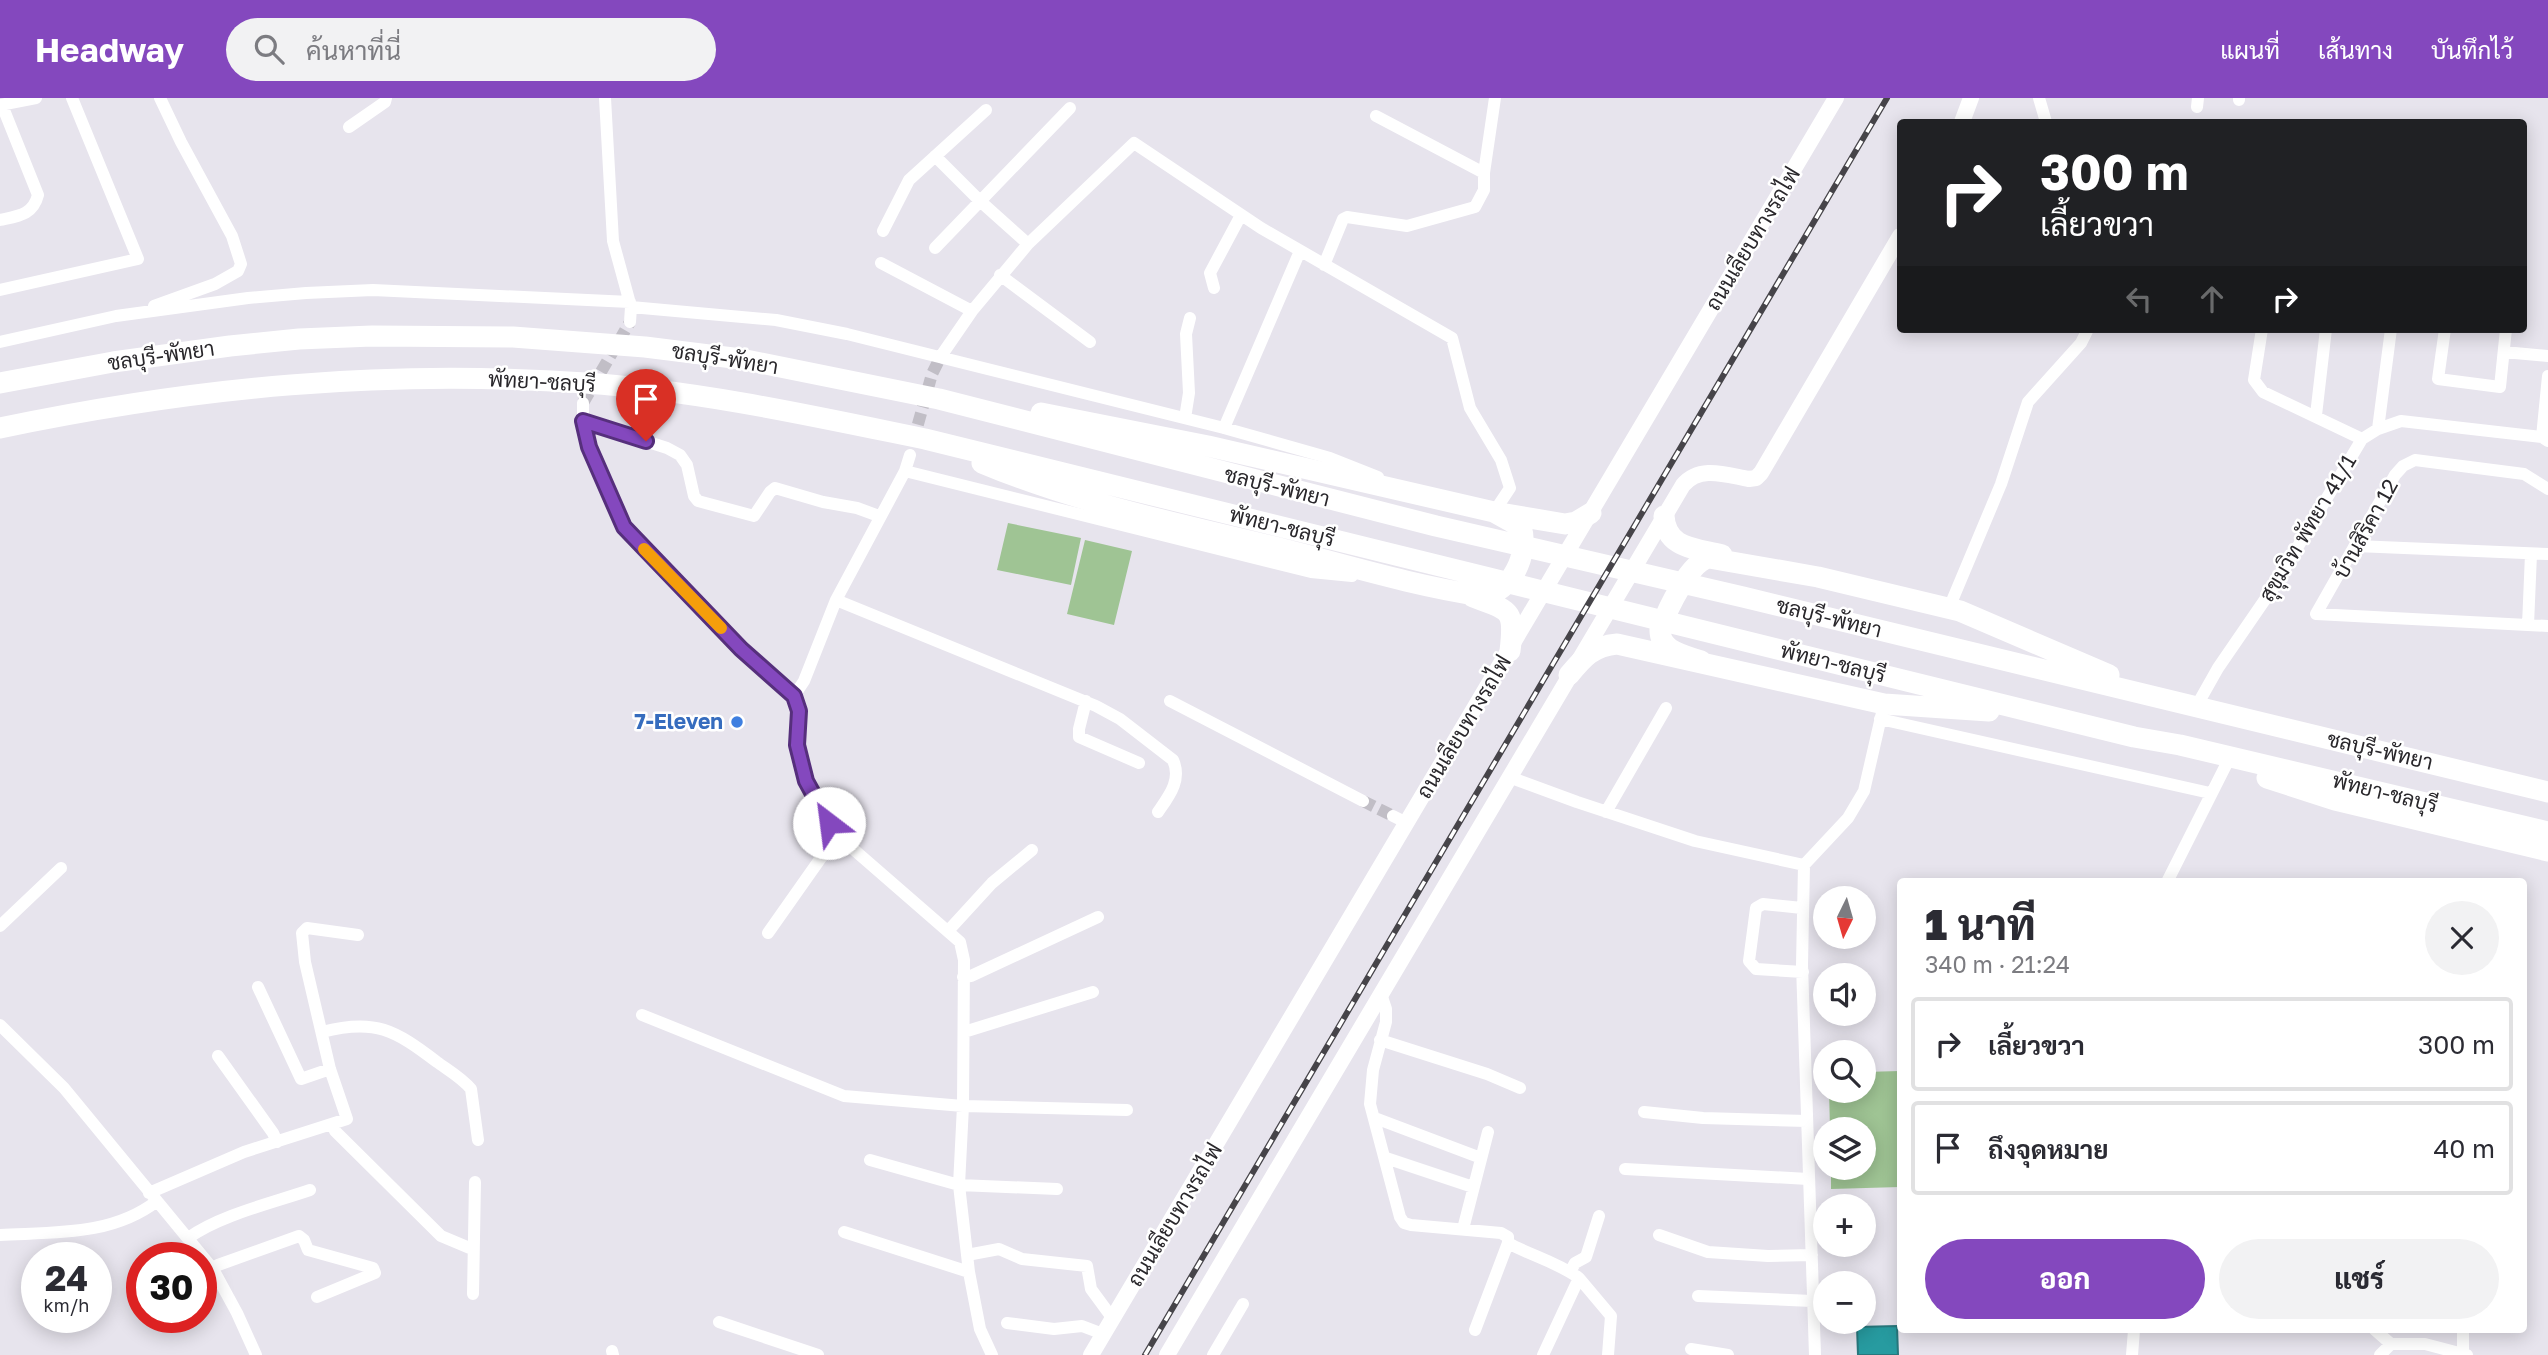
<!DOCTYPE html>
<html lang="th">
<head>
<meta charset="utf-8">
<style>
	:root { --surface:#fff; --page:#f2f2f3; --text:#2b2b33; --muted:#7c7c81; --line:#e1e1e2; --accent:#8448be }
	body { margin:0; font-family:"Golos Text",Sarabun,sans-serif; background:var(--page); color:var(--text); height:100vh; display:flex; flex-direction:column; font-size:26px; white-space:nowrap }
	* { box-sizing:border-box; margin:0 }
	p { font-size:23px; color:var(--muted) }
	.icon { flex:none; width:38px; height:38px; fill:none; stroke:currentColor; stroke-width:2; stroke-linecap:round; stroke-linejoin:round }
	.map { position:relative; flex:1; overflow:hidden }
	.panel { position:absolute; left:1897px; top:780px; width:630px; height:455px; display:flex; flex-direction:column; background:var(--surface); border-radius:7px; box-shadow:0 4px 18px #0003 }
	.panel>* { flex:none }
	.banner { position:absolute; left:1897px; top:21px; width:630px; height:214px; border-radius:7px; box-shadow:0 4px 18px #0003; background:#202124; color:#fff; overflow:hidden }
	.needle { width:46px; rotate:185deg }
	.controls { position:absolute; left:1813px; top:788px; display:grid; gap:14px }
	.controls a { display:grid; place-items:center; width:63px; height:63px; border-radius:50%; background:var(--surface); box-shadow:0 4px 18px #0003; font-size:35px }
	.speed { position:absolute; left:21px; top:1144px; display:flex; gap:14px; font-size:35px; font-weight:700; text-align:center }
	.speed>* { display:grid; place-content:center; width:91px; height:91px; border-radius:50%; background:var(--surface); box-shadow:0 4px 18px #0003; line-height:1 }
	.speed small { font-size:18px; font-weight:400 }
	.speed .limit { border:10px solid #d22; background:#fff; color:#111 }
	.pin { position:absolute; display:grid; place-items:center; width:60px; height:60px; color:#fff; margin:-72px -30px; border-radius:50% 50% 50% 0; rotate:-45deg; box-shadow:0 0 7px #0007 }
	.pin .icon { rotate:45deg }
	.me { position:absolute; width:77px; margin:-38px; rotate:330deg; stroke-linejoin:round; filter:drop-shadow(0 0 5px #0008) }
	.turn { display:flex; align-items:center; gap:24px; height:147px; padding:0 28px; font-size:32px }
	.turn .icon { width:91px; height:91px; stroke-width:2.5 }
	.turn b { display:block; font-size:49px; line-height:60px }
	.lanes { display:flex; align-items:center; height:66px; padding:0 28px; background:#0003; justify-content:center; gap:35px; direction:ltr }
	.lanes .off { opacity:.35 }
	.round { display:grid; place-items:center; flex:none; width:74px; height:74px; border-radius:37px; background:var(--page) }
	.head { display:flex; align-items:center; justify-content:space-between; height:119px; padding:0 28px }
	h1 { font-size:42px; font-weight:800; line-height:52px }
	.action { display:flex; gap:14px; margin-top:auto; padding:14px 28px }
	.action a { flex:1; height:80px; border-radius:42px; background:var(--accent); color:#fff; font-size:28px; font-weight:800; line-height:80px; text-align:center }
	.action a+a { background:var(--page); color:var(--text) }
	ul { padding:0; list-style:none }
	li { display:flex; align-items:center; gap:21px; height:94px; margin:0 14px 10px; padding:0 14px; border:4px solid var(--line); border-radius:7px }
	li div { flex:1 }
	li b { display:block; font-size:26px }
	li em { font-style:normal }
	header { display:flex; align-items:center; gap:42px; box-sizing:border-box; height:98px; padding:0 35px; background:var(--accent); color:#fff }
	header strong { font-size:33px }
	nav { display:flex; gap:38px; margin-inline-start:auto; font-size:24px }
	.search { width:490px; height:63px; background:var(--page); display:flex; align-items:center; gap:18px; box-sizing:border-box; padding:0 24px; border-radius:38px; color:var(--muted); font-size:26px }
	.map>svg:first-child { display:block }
</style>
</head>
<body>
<header>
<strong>Headway</strong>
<div class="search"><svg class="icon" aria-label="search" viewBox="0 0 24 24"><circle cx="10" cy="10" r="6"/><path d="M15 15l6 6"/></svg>ค้นหาที่นี่</div>
<nav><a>แผนที่</a><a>เส้นทาง</a><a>บันทึกไว้</a></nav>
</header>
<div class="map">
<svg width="2548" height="1257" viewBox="0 0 2548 1257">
	<rect width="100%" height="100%" fill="#e7e4ed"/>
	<path fill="#9fc494" d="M1008 425 1081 440 1071 487 997 472Z
		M1085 442 1132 453 1114 527 1067 516Z
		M1900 973V1089L1831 1091V1069H1864V1031H1830L1829 992H1864V974Z"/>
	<path fill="#279ba0" stroke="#28787d" stroke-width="2" d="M1897 1228 1898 1257H1858L1857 1229Z"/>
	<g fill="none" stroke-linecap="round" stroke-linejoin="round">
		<path stroke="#c1bec6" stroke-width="12" stroke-dasharray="12 6" stroke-linecap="butt" d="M583 305 630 224
			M913 344 932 276 941 258
			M1363 703 1393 718"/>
		<path stroke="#fff" stroke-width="12" d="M605 0 613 143 631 209 630 224
			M2039 0 2046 24
			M2239 2V0
			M0 7 36 0
			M2197 9 2198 0
			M1376 18 1484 75
			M349 29 385 4 386 0
			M935 58 980 103 1028 146
			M0 122C18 118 33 117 38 97L2 7
			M883 133 909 82 986 12
			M935 150 1070 10
			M881 165 972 213
			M1324 167 1343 121 1347 119 1407 128 1475 109 1484 92V75L1495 0
			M1000 177 1090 244
			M1214 190 1210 175 1241 117
			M0 192 138 161 72 0
			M154 208 215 186 238 173 241 166 232 138 181 44 160 0
			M631 209 776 222 847 236 1224 330 1330 360 1378 379
			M2262 231 2254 282 2263 294 2362 341
			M2445 231 2438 281 2500 289 2506 231
			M0 244 116 218 248 200 306 195 373 192 630 204
			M2504 254 2548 258
			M941 258 972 213 1028 146 1134 45 1261 130 1452 240 1470 310 1501 362 1510 390 1494 414
			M583 305V323L589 349 624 429 741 551 794 598 799 613 797 647 806 683 821 712 837 737 960 844 964 862 963 1008 959 1087 969 1174 980 1231 992 1257
			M2316 317 2326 231
			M1185 320 1189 295 1186 236 1190 220
			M583 323 667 350 680 357 687 367 694 398 698 403 754 418 770 394 775 390 823 404 857 410 879 418
			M1224 330 1300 153
			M2378 331 2391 231
			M2542 339 2548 278
			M905 373 1311 474 1352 478
			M2548 391 2524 376 2415 362 2403 368 2395 377 2316 516 2548 528
			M2356 448 2548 456
			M836 502 1096 608 1120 621 1173 662C1182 682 1169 698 1158 714
			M1949 510 2001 386 2028 304 2081 245 2088 231
			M2528 527 2531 456
			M794 598 804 583 836 502 905 373 910 357
			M1086 603 1079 631V639L1139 665
			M1170 603 1363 703
			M2196 609 2218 570 2275 487 2362 341 2378 331 2401 323 2542 339 2548 343
			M1880 621 2210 695
			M1509 679 1577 704 1695 743 1804 767
			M1606 714 1666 610
			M1393 718 1407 725
			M2167 784 2226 667
			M1802 810 1763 806 1756 810 1749 863 1756 871 1803 874
			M0 828 61 770
			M948 833 992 785 1032 752
			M768 835 837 737
			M963 879 971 878 1098 819
			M258 889 301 981 330 971
			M1381 896 1386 911V924L1373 972 1370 1006 1400 1119 1404 1125 1411 1127 1501 1135 1508 1139V1145C1532 1158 1557 1164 1579 1180L1543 1257
			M642 917 844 998 963 1008 1127 1012
			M0 927 64 990 213 1171 237 1215 256 1257
			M322 934C375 920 395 932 437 964 448 972 462 980 471 991L478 1042
			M964 934 1093 894
			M1380 942 1487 976 1520 990
			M218 958 273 1035 277 1044
			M1644 1014 1703 1020 1807 1023
			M1375 1020 1481 1060
			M332 1026 335 1033 441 1138 472 1151
			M1386 1060 1473 1089
			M870 1062 959 1087 1057 1091
			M1625 1071 1808 1081
			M149 1095 244 1054 347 1021 330 971 305 864 302 835 307 830 358 837
			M1463 1131 1488 1034
			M844 1134 969 1174
			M0 1137C54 1134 112 1138 157 1103
			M1659 1137 1708 1154 1768 1158 1812 1157
			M188 1140C220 1117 272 1105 310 1092
			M967 1157 999 1151 1022 1161 1087 1168 1091 1191 1113 1221
			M213 1171 218 1167 299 1138 304 1142 308 1152 373 1170 375 1175 317 1199
			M1570 1174 1575 1165 1586 1159 1599 1118
			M1579 1180 1611 1218 1608 1257
			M473 1196 475 1084
			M1698 1198 1812 1203
			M719 1224 818 1257
			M1007 1225 1054 1231 1082 1228 1103 1236
			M1475 1232 1508 1145
			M2375 1232 2391 1246H2425L2467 1257
			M1691 1251 1728 1257
			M612 1253 613 1257
			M2463 1256V1232
			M1213 1257 1243 1206
			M1815 1257 1802 867 1804 767 1848 720 1864 693 1884 606
			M2132 1257 2134 1232
			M2380 1257 2391 1246"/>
		<path stroke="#fff" stroke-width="16" d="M1962 24 1971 0
			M1091 1257 1836 0
			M1167 1257 1683 387C1700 367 1726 377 1749 381L1756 380 1761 375 1900 138"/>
		<path stroke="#fff" stroke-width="21" d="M0 285 113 264 230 248 299 241 372 238 513 239 645 249 741 261 939 301 1436 428 1743 499 2548 694
			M1041 315 1208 348 1494 414 1565 426 1576 424 1591 415
			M0 330C196 289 385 271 585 285 700 293 813 318 925 341L2134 639 2180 647 2548 734
			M982 365C1077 405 1180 426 1279 450 1346 467 1414 488 1482 498 1511 496 1530 455 1521 429L1494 414
			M1664 418C1666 451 1695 450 1722 457
			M1473 499C1511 513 1515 511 1510 553
			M1701 563C1684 557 1659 553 1660 531 1667 513 1689 464 1709 460L1818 479 1960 513 2109 577
			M1569 577C1583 560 1593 548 1617 546L1884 606 1989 613
			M2267 680 2335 702 2548 753"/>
		<g stroke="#464449" stroke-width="6">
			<path id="rail" d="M1145 1257 1887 0"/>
		</g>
		<use href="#rail" stroke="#fff" stroke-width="3.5" stroke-dasharray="10" stroke-linecap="butt"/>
	</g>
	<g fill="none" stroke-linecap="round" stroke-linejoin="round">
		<g stroke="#562f7c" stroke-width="18">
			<path id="route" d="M646 343 583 323 589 349 624 429 741 551 794 598 799 613 797 647 806 683 829 725"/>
		</g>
		<use href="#route" stroke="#8448be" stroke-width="12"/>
		<path stroke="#f59e0b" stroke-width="12" d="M644 451 721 530"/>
	</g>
	<circle fill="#3f7fe0" stroke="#fff" stroke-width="2.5" cx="737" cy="624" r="7"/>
	<g text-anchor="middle" stroke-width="5" stroke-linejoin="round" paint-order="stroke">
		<g font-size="21" fill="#29272b" stroke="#fff">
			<text transform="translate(1753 141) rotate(-59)" y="7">ถนนเลียบทางรถไฟ</text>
			<text transform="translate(161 258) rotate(-8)" y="7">ชลบุรี-พัทยา</text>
			<text transform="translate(725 261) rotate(9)" y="7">ชลบุรี-พัทยา</text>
			<text transform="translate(542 284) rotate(3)" y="7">พัทยา-ชลบุรี</text>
			<text transform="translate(1277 389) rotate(14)" y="7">ชลบุรี-พัทยา</text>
			<text transform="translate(1282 429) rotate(14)" y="7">พัทยา-ชลบุรี</text>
			<text transform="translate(2308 430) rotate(-59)" y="7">สุขุมวิท พัทยา 41/1</text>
			<text transform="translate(2366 431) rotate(-61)" y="7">บ้านสิริคา 12</text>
			<text transform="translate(1829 520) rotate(14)" y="7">ชลบุรี-พัทยา</text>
			<text transform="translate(1833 565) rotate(14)" y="7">พัทยา-ชลบุรี</text>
			<text transform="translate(1464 629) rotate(-59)" y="7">ถนนเลียบทางรถไฟ</text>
			<text transform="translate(2380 653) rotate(13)" y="7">ชลบุรี-พัทยา</text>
			<text transform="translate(2385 695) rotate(14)" y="7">พัทยา-ชลบุรี</text>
			<text transform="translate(1175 1117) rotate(-59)" y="7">ถนนเลียบทางรถไฟ</text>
		</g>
		<g font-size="21" font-weight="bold" fill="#366cbe" stroke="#fff" text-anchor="end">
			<text x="723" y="631">7-Eleven</text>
		</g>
	</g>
</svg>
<div class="controls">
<a><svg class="needle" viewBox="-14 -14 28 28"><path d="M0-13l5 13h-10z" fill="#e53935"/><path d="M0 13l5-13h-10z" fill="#7c7c81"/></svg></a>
<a><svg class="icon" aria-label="sound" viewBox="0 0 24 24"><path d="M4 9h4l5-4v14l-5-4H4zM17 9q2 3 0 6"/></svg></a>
<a><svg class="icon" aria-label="search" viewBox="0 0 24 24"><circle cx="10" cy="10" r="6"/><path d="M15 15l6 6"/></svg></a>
<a><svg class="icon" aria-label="layers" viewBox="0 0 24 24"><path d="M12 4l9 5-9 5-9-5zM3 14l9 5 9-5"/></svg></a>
<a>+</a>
<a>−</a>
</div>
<div class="speed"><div>24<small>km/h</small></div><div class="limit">30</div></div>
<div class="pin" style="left:646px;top:343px;background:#d93025"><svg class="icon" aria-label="arrive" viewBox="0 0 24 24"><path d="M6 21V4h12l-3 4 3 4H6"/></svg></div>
<svg class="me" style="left:829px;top:725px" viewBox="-20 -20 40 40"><circle r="19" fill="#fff"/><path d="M0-13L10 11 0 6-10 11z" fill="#8448be"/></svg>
<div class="banner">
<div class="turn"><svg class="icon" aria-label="right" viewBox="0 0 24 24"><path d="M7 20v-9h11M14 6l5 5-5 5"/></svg><div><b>300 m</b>เลี้ยวขวา</div></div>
<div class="lanes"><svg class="icon off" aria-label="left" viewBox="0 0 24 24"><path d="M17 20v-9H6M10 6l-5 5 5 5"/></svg><svg class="icon off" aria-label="ahead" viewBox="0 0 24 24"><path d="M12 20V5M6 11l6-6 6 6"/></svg><svg class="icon" aria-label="right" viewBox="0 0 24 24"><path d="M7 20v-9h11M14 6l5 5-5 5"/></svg></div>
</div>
<section class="panel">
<div class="head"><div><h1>1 นาที</h1><p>340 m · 21:24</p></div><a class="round"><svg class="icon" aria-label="close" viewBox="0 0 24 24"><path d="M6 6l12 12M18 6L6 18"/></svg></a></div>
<ul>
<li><svg class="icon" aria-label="right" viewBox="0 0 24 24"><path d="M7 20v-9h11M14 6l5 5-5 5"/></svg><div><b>เลี้ยวขวา</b></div><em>300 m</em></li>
<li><svg class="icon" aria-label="arrive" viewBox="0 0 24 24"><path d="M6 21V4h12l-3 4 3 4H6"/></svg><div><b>ถึงจุดหมาย</b></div><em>40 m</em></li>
</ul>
<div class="action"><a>ออก</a><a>แชร์</a></div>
</section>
</div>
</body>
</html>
